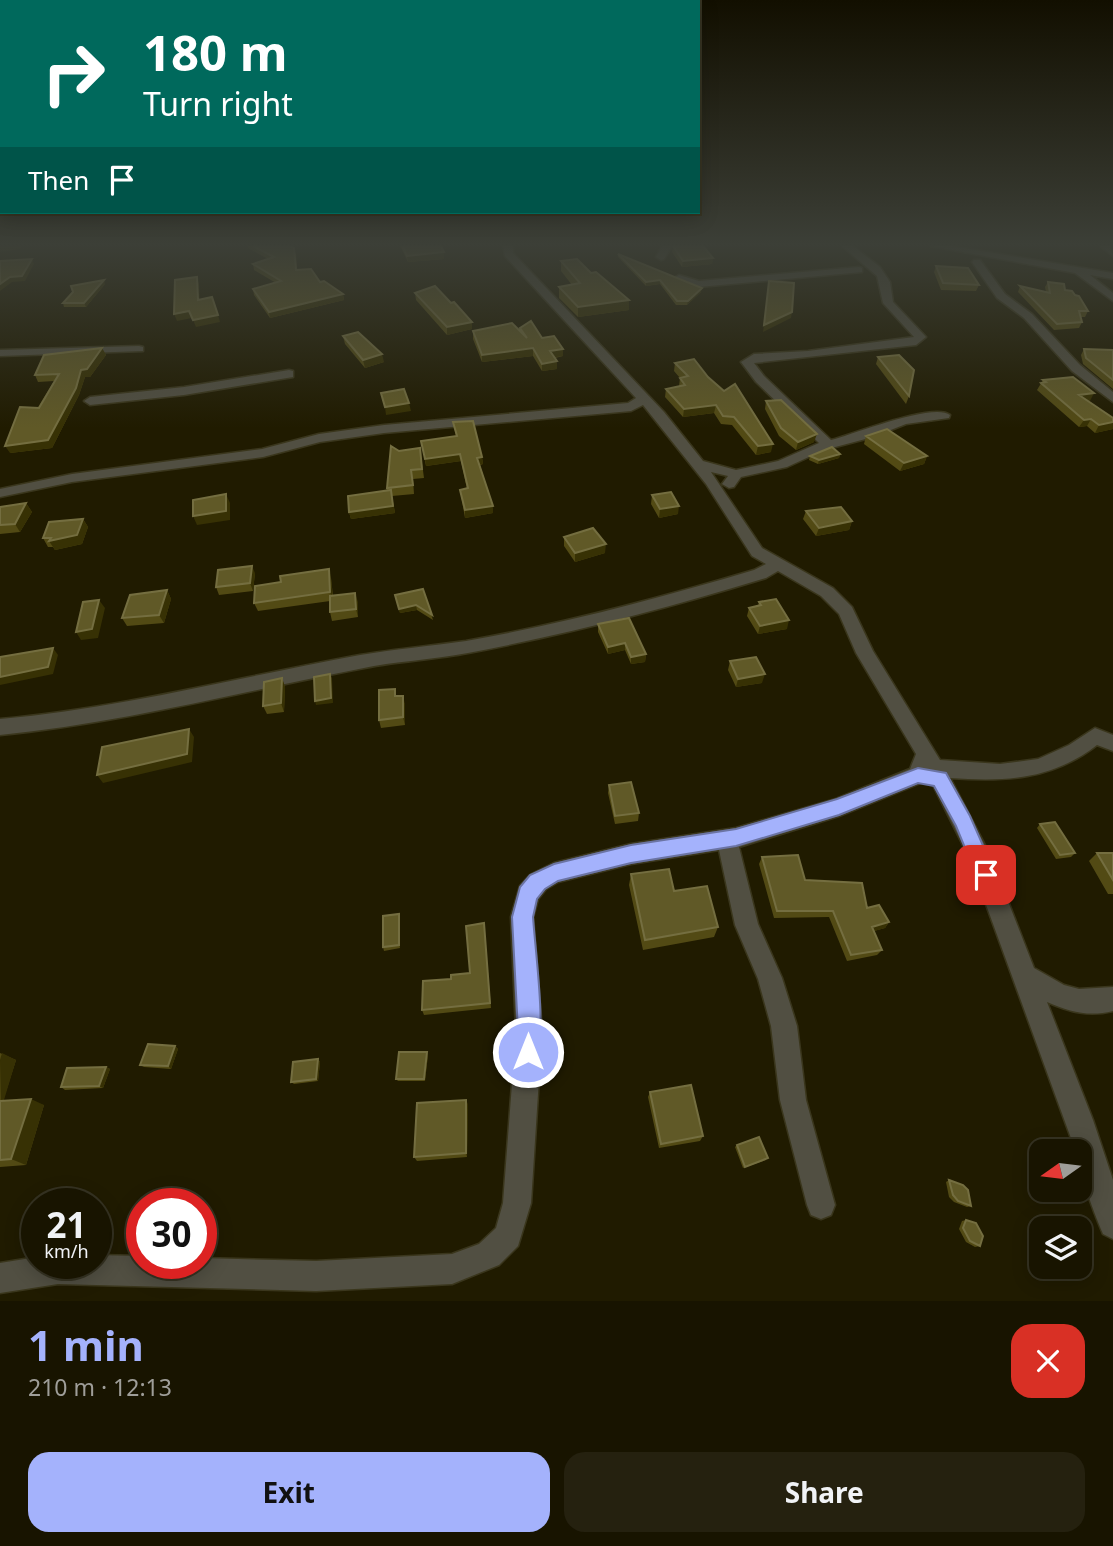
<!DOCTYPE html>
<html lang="en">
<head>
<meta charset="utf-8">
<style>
	:root { --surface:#181400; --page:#25210f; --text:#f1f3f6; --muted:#9f9e99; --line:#363322; --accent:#a4b2fc }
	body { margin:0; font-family:"Noto Sans",sans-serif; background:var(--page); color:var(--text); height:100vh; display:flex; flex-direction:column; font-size:26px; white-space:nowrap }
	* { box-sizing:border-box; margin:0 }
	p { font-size:23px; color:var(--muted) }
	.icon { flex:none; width:38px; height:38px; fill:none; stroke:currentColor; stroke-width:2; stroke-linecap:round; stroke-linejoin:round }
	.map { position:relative; height:1301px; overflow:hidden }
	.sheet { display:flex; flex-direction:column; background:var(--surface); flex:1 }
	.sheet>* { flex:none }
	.banner { position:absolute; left:0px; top:0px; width:700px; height:214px; box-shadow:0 4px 18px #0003,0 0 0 2px var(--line); background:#00695c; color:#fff; overflow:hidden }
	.needle { width:46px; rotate:256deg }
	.buttons { position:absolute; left:1029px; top:1139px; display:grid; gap:14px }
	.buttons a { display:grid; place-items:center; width:63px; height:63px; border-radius:14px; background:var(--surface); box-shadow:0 4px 18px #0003,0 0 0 2px var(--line); font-size:35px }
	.speed { position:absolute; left:21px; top:1188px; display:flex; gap:14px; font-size:35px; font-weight:700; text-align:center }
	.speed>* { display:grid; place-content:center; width:91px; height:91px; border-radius:50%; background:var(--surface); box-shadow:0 4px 18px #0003,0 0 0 2px var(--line); line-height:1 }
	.speed small { font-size:18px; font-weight:400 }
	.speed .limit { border:10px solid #d22; background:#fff; color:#111 }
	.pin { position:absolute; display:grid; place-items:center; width:60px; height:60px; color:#fff; margin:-30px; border-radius:14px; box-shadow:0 4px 10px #0006 }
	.me { position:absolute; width:77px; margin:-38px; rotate:0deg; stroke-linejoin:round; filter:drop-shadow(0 0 5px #0008) }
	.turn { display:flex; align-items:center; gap:24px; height:147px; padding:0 28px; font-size:32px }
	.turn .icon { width:91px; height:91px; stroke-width:2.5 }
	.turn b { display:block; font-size:49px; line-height:60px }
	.then { display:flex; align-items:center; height:66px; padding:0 28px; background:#0003; gap:14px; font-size:26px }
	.round { display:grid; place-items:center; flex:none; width:74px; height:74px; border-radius:21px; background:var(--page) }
	.headline { display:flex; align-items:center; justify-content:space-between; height:119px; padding:0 28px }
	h1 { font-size:42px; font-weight:700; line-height:52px; color:var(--accent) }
	.action { display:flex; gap:14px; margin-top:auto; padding:14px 28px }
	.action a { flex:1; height:80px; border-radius:21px; background:var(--accent); color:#111; font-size:28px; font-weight:700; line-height:80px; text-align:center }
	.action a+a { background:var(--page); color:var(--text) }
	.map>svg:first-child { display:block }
</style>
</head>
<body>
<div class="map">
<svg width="1113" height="1301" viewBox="0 0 1113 1301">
	<rect width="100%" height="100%" fill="#201b00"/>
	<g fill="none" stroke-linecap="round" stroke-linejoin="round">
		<g stroke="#3a361c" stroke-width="3">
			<path id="minor" d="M503 246H513V253L664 412 703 461 736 470 778 461 819 443 756 382 741 362 754 354 808 351 914 337 883 303 877 276 842 246H853L880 267 890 282 893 302 926 337 916 345 754 363 764 376 831 440C854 434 934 402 950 415L949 418 906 424 873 437 824 450 787 467 741 477 734 487 729 488 722 484 728 476 711 472 762 548 833 588 852 607 873 651 940 760 1000 764 1038 759 1069 745 1095 728 1113 735V751L1097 745C1052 780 1005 782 950 778L990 855 1034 968 1064 985 1079 989 1113 987V1011C1089 1017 1070 1012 1047 1002L1093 1120 1113 1180V1239L1103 1234C1093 1210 1080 1178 1080 1152H1076L968 855 928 775 925 781 839 816 739 847 758 924 782 978 797 1026 806 1100 835 1205 831 1215 821 1219 811 1215 807 1205 780 1100 771 1026 758 979 735 925 719 850 631 864 558 882 546 889 538 899 533 917 542 1031 531 1203 518 1246 499 1265 452 1284 316 1291 58 1284 0 1293V1263L37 1257V1264H96V1255L142 1256V1264H201V1258L316 1261 452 1254 479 1244 496 1228 503 1203 516 1031 511 917 520 886 530 875 554 863 631 844 736 828 836 799 910 769 916 754 856 653 839 614 821 596 778 571 766 578C668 608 569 634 468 653 432 660 395 661 359 669 240 692 121 723 0 735V719C122 708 240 677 360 655 395 649 431 646 466 641 563 624 660 598 754 570L766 564 752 556 706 484 643 405 631 411 384 433 320 442 263 457 72 482 0 497V489L72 474 262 449 319 434 384 425 628 403 636 398 505 256Z
				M662 246H672L664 259 661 260 656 257Z
				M931 246H952L1113 273V279L1090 275 1113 293V301L1075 273Z
				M1100 246H1110L1113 256Z
				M974 260H980L1005 294 1032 314 1080 365 1113 392V402L1072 371 1024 318 997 298 972 262Z
				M859 267 862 268V272L699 287 674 278 679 275 699 281Z
				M139 346 143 347V351L0 356V350Z
				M289 370 293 371V377L184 395 90 405 84 401 90 397 184 387Z"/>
		</g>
		<use href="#minor" fill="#514f42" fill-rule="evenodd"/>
	</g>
	<path fill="#524a14" d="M248 246H291L296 254 297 270 343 294 344 300 270 318 254 295 253 289 276 283 254 270 253 264 268 259 248 248Z
		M400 246H441L444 259 408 262Z
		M673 246 713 258 712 264 682 267 672 252Z
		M618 254 701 292 687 305H676L660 284 646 286 618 257Z
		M561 261 629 310 578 317 559 298V287L572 285 561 271Z
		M936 266 979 285 976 291 941 290 934 272Z
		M1048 282 1075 295 1088 311 1085 317H1081L1082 322 1079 328 1054 330 1018 292 1020 286 1046 292 1045 287Z
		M105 284 86 307H64L63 303Z
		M415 293 451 303 472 329 447 335 416 300Z
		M520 328 542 338 563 356 555 358 557 369 542 371 533 356 482 362 473 339V331H521Z
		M343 336 384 362 365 368 345 344Z
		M102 348 106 355 90 377H85L79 395 52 448 10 453 54 381 38 382 35 375Z
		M1084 349 1113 350V389L1083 364 1081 355Z
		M878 357 909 396 906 404 876 364Z
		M675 363 708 377 771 452 756 455 732 425 721 424 714 413 683 417 665 397 666 389 679 386 680 378 674 371Z
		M1043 380 1090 401H1088L1113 429 1095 433 1087 426 1079 427 1037 390Z
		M766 401 814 442 796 450 779 436 765 409Z
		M453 422 482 457 483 464 480 465 493 506V513L465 518 460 490 467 489 461 461 426 466 421 441 456 436Z
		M866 436 927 456 924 464 900 471 864 444Z
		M420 448 424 478 413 479 414 494 392 496 395 513 351 519 349 512 387 491V488L399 451Z
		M840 454 839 458 818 464 809 460 810 456Z
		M652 495 678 514 659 518 651 504Z
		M26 503 32 512 20 532 0 534V507Z
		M806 511 852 521 849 530 816 536 803 519Z
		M83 519 88 527 82 544 55 550 53 547H48L43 538Z
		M564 537 605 553 575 562 564 546Z
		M255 573 253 591 219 595 216 587Z
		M331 578 333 596 358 602V617L332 621 330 612V601L258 611 254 603Z
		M423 589 433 620 417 610 400 613 395 595Z
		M167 590 171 599 164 623 127 626 122 618Z
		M759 602 787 629 758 634 747 616 749 608 758 606Z
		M598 624 646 654 645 662 631 664 625 650 608 654 598 632Z
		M730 661 762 683 736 687 728 670Z
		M282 678 285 687 284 712 267 714 263 706Z
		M397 696 405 704V725L381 728 379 720Z
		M609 785 639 813 638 821 615 824 608 793Z
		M1040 824 1075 853 1071 857 1056 859 1037 828Z
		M1097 853H1113V894H1108L1089 861Z
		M762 857 805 880 867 908 889 922 885 928 874 931 882 950 877 955 847 961 829 917 774 918 759 864Z
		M631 874 674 891 718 927 714 937 643 950 629 885Z
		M400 918V948L384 951 383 947Z
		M484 923 491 1008 424 1015 422 1010 451 979 470 973Z
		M175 1046 178 1049 171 1069 144 1067 140 1065Z
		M0 1053 16 1060 3 1101 44 1105 26 1165 0 1167Z
		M428 1055 425 1081H398L396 1079Z
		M318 1059 320 1062 318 1081 294 1084 291 1082Z
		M106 1067 110 1069 103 1088 65 1090 61 1087Z
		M650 1092 703 1136 700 1141 659 1148 648 1097Z
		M468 1104 467 1157 417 1161 414 1157Z
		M737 1145 766 1160 743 1168 735 1147Z
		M949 1180 971 1206 967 1207 954 1202 949 1197 946 1182Z
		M966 1220 980 1246 975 1247 966 1242 959 1229 962 1221Z"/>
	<path fill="#373104" d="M0 246H22L20 249 0 252Z
		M444 252V259L408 262 407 256Z
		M713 258 712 264 682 267 683 261Z
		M32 259 34 264 25 281 12 282 0 291V284Z
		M197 277 199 284 200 307 198 300Z
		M104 280 105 284 86 307 84 303Z
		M660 280V284L646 286V282Z
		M702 288 701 292 687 305 688 301Z
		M343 294 344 300 270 318 269 312Z
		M629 300V310L578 317V307Z
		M189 311 192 318 177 321 174 314Z
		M792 312 791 318 763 332 764 325Z
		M218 315 220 322 196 327 193 320Z
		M472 322V329L447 335V327Z
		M102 348 106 355 90 377H85L79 395 52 448 10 453 5 446Z
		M533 348V356L482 362V355Z
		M563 349V356L550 358V351Z
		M382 354 384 362 365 368 363 360Z
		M557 361V369L542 371V364Z
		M1094 393 1090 401 1075 403 1079 395Z
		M409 403 411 411 386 415 385 407Z
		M716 405 714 413 683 417 684 409Z
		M1091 419 1087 426 1079 427 1084 420Z
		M1113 422V429L1095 433 1099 425Z
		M817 434 814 442 796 450 798 442Z
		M773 444 771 452 756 455 758 446Z
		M460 454 461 461 426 466 425 459Z
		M840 454 839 458 818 464 819 460Z
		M927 456 924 464 900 471 904 463Z
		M482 457 483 464 478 465 477 458Z
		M391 490 395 513 351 519 349 512Z
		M226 494 230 503V520L197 525 193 516Z
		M26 503 32 512 20 532 15 524Z
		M493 506V513L465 518V510Z
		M679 506 678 514 659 518 660 509Z
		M83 519 88 527 82 544 55 550 49 541Z
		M852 521 849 530 816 536 819 528Z
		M606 544 605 553 575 562V553Z
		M252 566 255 573 253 591 250 583Z
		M329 569 331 578 333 601 330 592Z
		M167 590 171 599 164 623 159 615Z
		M355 593 358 602V617L356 609Z
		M99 600 105 608 98 638 81 640 76 632Z
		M416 605 417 610 400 613 399 609Z
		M789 620 787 629 758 634 760 626Z
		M625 643V650L608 654V647Z
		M53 648 58 655 53 674 0 685V677Z
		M646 654 645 662 631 664V657Z
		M330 674 332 678 333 703 316 705 315 701Z
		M765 674 762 683 736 687 738 679Z
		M282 678 285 687 284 712 281 703Z
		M403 696 405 704V725L403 717Z
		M189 729 194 737 192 762 103 783 97 775Z
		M399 914 400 918V948L399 945Z
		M889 922 885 928 867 933 872 927Z
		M175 1046 178 1049 171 1069 168 1066Z
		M427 1052 428 1055 425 1081 424 1079Z
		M2 1053 16 1060 1 1110 0 1060Z
		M318 1059 320 1062 318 1081 316 1079Z
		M106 1067 110 1069 103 1088 99 1086Z
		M31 1099 44 1105 26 1165 11 1159Z
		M466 1100 468 1104 467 1157 466 1153Z"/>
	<path fill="#605927" stroke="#746e40" stroke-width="2" d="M253 246H291L294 248 296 270 311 269 320 282 324 281 343 294 269 312 253 289 281 281 253 264 274 257Z
		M402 246H441L444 252 407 256Z
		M673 246H703L713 258 683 261Z
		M618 254 702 288 688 301H677L660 280 646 282Z
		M32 259 22 276 10 277 0 284V261Z
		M577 259 591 273 596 272 629 300 578 307 559 287 580 283 561 261Z
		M936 266 968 268 979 285 943 283Z
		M197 277 198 300 212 297 218 315 193 320 189 311 174 314 175 280Z
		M104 280 84 303H63L73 292 71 286Z
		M769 281 794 283 792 312 764 325Z
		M1048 282 1064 284 1065 290 1072 291 1075 295 1079 296 1088 311H1079L1082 322 1057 324 1020 286 1050 293Z
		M435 286 451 303 454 302 472 322 447 327 415 293Z
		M531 321 542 338 554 336 563 349 550 351 557 361 542 364 533 348 482 355 473 331 512 323 527 338 520 328Z
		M358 332 382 354 363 360 343 336Z
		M102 348 87 369 81 370 76 388 48 440 5 446 20 407 39 408 59 374 35 375 44 355Z
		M1084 349 1113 350V380L1086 358Z
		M899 355 914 370 909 396 878 357Z
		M694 359 708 377 724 391 735 384 773 444 758 446 734 417 723 416 716 405 684 409 666 389 685 385 680 378 688 376 675 363Z
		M1073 377 1094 393 1079 395 1113 418V422L1099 425 1091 419 1084 420 1041 383 1046 382 1043 380Z
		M404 389 409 403 385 407 381 393Z
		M781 400 817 434 798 442 781 428 766 401Z
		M473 421 482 457 477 458 493 506 465 510 460 490 468 488 460 454 425 459 421 441 457 436 453 422Z
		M887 429 927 456 904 463 866 436Z
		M391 446 399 451 420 448 422 469 411 470 413 485 387 488Z
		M832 447 840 454 819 460 810 456Z
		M391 490 393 506 349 512 348 496Z
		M671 492 679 506 660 509 652 495Z
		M226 494V511L193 516V500Z
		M26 503 15 524 0 525V507Z
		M841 507 852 521 819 528 806 511Z
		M83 519 77 535 49 541 51 538H43L49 522Z
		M593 528 606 544 575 553 564 537Z
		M252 566 250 583 216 587 218 570Z
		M329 569 330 592 254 603 255 586 281 582 280 576Z
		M423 589 432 615 416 605 399 609 395 595Z
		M167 590 159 615 122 618 130 595Z
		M355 593 356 609 330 612V596Z
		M776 599 789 620 760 626 749 608 761 605 759 602Z
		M99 600 92 629 76 632 83 602Z
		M629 618 646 654 631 657 625 643 608 647 598 624Z
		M53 648 48 667 0 677V657Z
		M756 657 765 674 738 679 730 661Z
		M330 674 331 698 315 701 314 677Z
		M282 678 281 703 263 706 264 682Z
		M395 689V696H403V717L379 720V690Z
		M189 729 187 754 97 775 102 747Z
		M631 782 639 813 615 816 609 785Z
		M1055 822 1075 853 1060 855 1040 824Z
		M1097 853H1113V880Z
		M798 855 805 880 862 883 867 908 879 905 889 922 872 927 882 950 851 955 833 911H777L762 857Z
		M669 869 674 891 707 886 718 927 645 940 631 874Z
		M399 914V945L383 947V916Z
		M484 923 490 1003 422 1010 423 981 451 979V975L470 973 466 926Z
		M148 1044 175 1046 168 1066 140 1065Z
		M399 1052H427L424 1079H396Z
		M318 1059 316 1079 291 1082 293 1062Z
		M106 1067 99 1086 61 1087 67 1068Z
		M691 1085 703 1136 661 1144 650 1092Z
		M31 1099 11 1159 0 1160V1101Z
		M466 1100V1153L414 1157 417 1103Z
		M759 1137 768 1158 745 1167 737 1145Z
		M949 1180 963 1185 968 1190 971 1206 958 1201 953 1195Z
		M966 1220 976 1223 983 1236 980 1246 970 1241 963 1228Z"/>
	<linearGradient id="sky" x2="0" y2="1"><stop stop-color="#120f00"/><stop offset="0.57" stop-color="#3c3f37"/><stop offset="1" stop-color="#3c3f37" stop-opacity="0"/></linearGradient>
	<rect width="1113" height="428" fill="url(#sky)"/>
	<path fill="#a4b2fc" stroke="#6b74a4" stroke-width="2" d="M918 768 946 773 970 816 996 875 994 882 986 885 979 882 956 826 934 786 918 783 839 815 736 846 631 863 558 881 545 889 537 899 533 917C535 949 547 1034 536 1061L528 1064 520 1061 517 1052 518 1031 512 917 520 887 530 875 554 864 631 845 736 829 837 799Z"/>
</svg>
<div class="buttons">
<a><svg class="needle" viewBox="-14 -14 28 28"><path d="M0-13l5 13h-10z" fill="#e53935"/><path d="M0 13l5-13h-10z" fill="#9f9e99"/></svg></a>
<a><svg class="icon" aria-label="layers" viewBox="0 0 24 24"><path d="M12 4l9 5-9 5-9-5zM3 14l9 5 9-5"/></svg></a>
</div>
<div class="speed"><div>21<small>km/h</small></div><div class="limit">30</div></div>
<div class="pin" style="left:986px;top:875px;background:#d93025"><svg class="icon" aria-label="arrive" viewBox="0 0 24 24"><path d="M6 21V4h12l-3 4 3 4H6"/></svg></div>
<svg class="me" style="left:528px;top:1052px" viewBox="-20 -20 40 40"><circle r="17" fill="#a4b2fc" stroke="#fff" stroke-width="3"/><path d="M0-11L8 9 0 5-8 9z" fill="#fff"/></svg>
<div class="banner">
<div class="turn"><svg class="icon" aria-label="right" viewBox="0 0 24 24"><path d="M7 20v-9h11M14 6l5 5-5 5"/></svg><div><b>180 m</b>Turn right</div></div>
<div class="then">Then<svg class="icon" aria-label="arrive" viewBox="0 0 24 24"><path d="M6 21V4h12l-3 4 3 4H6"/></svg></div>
</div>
</div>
<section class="sheet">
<div class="headline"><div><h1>1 min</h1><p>210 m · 12:13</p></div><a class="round" style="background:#d93025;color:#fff"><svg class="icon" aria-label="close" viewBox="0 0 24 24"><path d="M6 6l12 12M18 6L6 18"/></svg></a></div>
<div class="action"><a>Exit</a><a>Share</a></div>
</section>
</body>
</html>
